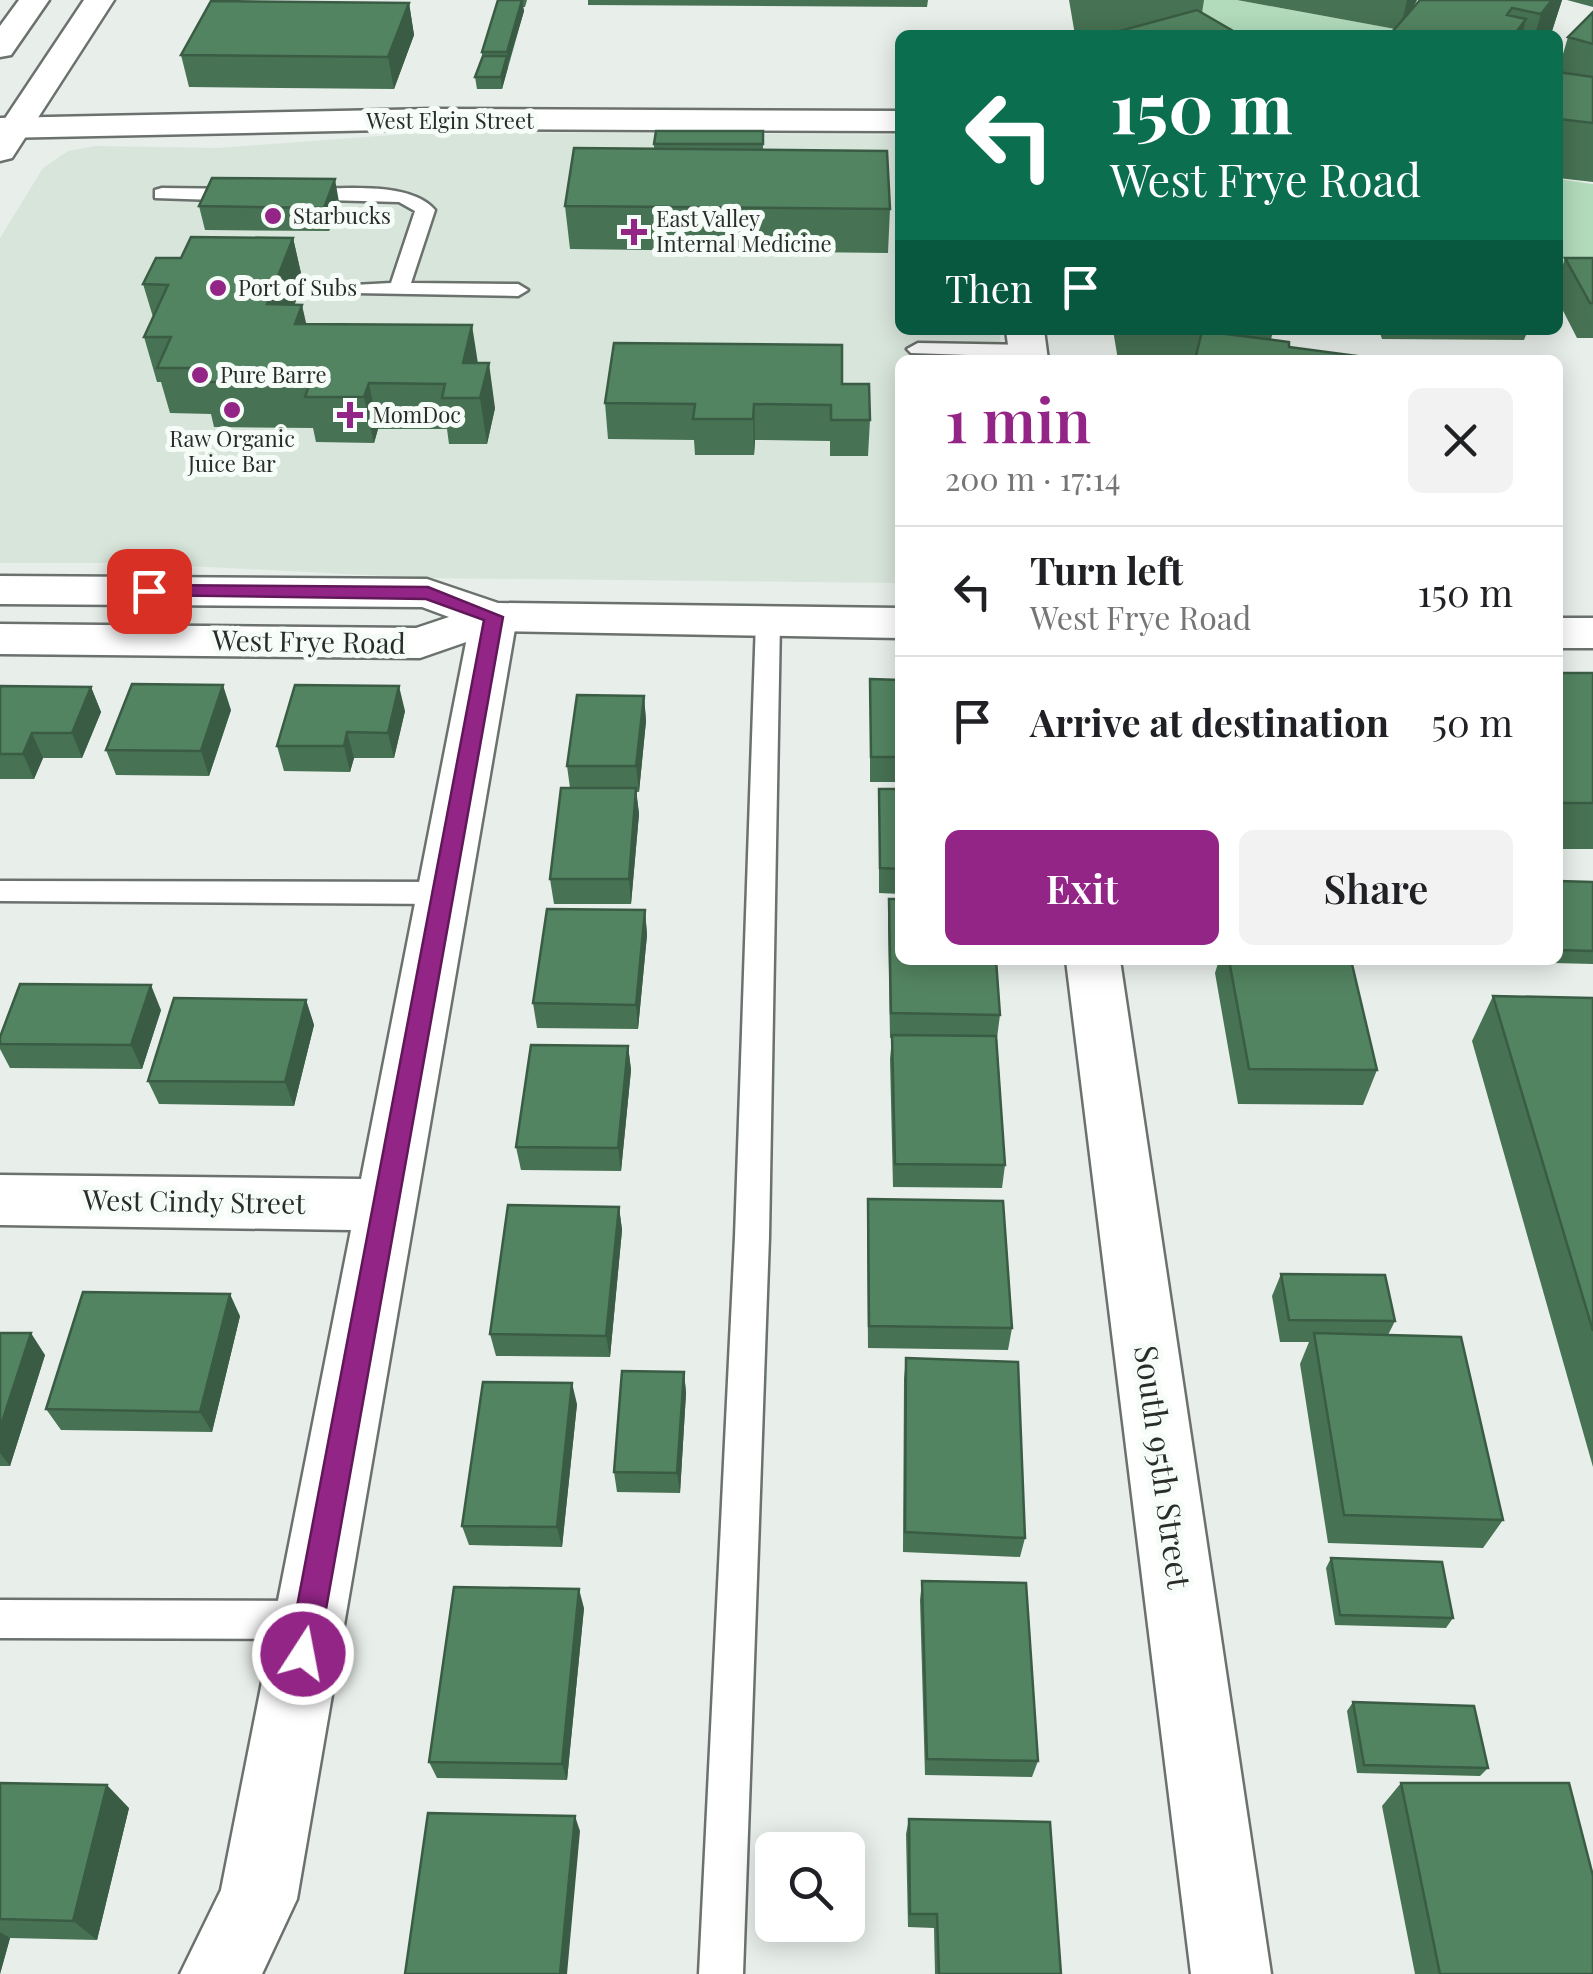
<!DOCTYPE html>
<html lang="en">
<head>
<meta charset="utf-8">
<style>
	:root { --surface:#fff; --page:#f2f2f2; --text:#202124; --muted:#757577; --line:#e0e0e0; --accent:#932587 }
	body { margin:0; font-family:"Playfair Display",serif; background:var(--page); color:var(--text); height:100vh; display:flex; flex-direction:column; font-size:38px; white-space:nowrap }
	* { box-sizing:border-box; margin:0 }
	p { font-size:32px; color:var(--muted) }
	.icon { flex:none; width:55px; height:55px; fill:none; stroke:currentColor; stroke-width:2; stroke-linecap:round; stroke-linejoin:round }
	.map { position:relative; flex:1; overflow:hidden }
	.side { position:absolute; left:895px; top:355px; width:668px; height:610px; display:flex; flex-direction:column; background:var(--surface); border-radius:15px; box-shadow:0 5px 25px #0003 }
	.side>* { flex:none }
	.top-card { position:absolute; left:895px; top:30px; width:668px; height:305px; border-radius:15px; box-shadow:0 5px 25px #0003; background:#0b6e4f; color:#fff; overflow:hidden }
	.fabs { position:absolute; left:755px; top:1832px; display:grid; gap:20px }
	.fabs a { display:grid; place-items:center; width:110px; height:110px; border-radius:15px; background:var(--surface); box-shadow:0 5px 25px #0003; font-size:50px }
	.pin { position:absolute; display:grid; place-items:center; width:85px; height:85px; color:#fff; margin:-42px; border-radius:20px; box-shadow:0 5px 15px #0006 }
	.me { position:absolute; width:110px; margin:-55px; rotate:11deg; stroke-linejoin:round; filter:drop-shadow(0 0 8px #0008) }
	.turn { display:flex; align-items:center; gap:35px; height:210px; padding:0 50px; font-size:45px }
	.turn .icon { width:130px; height:130px; stroke-width:2.5 }
	.turn b { display:block; font-size:70px; line-height:85px }
	.then { display:flex; align-items:center; height:95px; padding:0 50px; background:#0003; gap:20px; font-size:38px }
	.round { display:grid; place-items:center; flex:none; width:105px; height:105px; border-radius:15px; background:var(--page) }
	.overview { display:flex; align-items:center; justify-content:space-between; height:170px; padding:0 50px }
	h1 { font-size:60px; font-weight:600; line-height:75px; color:var(--accent) }
	.primary-button { display:flex; gap:20px; margin-top:auto; padding:20px 50px }
	.primary-button a { flex:1; height:115px; border-radius:15px; background:var(--accent); color:#fff; font-size:40px; font-weight:600; line-height:115px; text-align:center }
	.primary-button a+a { background:var(--page); color:var(--text) }
	ul { padding:0; list-style:none }
	li { display:flex; align-items:center; gap:30px; height:130px; padding:0 50px; border-top:2px solid var(--line) }
	li div { flex:1 }
	li b { display:block; font-size:38px }
	li em { font-style:normal }
	.map>svg:first-child { display:block }
</style>
</head>
<body>
<div class="map">
<svg width="1593" height="1974" viewBox="0 0 1593 1974">
	<rect width="100%" height="100%" fill="#e8eeea"/>
	<path fill="#d8e5db" d="M434 132 900 135V330H999L1003 360H900V583L425 578 130 563H0V238L43 168 68 151 96 146 217 148Z"/>
	<path fill="#b1dbbb" d="M1193 0H1237L1400 30 1406 35H1198Z
		M1558 179 1593 184V289H1558Z"/>
	<g fill="none" stroke-linecap="round" stroke-linejoin="round">
		<g stroke="#6b716d" stroke-width="5">
			<path id="lane" d="M162 188 245 189 254 195 245 201 155 198V190Z
				M296 189C335 190 409 179 435 210L411 283 518 284 528 290 518 296 354 293V285L391 283 415 211 399 202 289 199 287 195Z
				M918 343 1028 345 1039 351 1028 357 911 353 907 349Z
				M768 613 780 621 769 1237 743 1974H699L735 1237 756 621Z
				M0 881 444 882 454 886 458 893 454 900 444 904 0 901Z
				M0 1600 310 1601 324 1606 329 1620 324 1634 310 1639 0 1638Z"/>
		</g>
		<g stroke="#6b716d" stroke-width="5">
			<path id="street" d="M434 109 900 111V131L434 129 0 138V118Z
				M1006 330H1044L1048 360H1010Z
				M494 603 510 607 517 617 297 1899 262 1974H180L221 1890 351 1230 0 1225V1175L361 1179 471 617 478 607Z
				M1066 960H1120L1271 1974H1191Z"/>
		</g>
		<g stroke="#6b716d" stroke-width="5">
			<path id="secondary" d="M19 0H49L11 55 0 57V26Z
				M84 0H114L12 158 0 161V126Z
				M0 576 427 579 498 603 900 608V638L498 631 420 658 0 654V624L416 628 449 617 422 607 0 604Z
				M1558 618H1593V648H1558Z"/>
		</g>
		<use href="#lane" fill="#fff" fill-rule="evenodd"/>
		<use href="#street" fill="#fff" fill-rule="evenodd"/>
		<use href="#secondary" fill="#fff" fill-rule="evenodd"/>
	</g>
	<path fill="#477253" d="M498 0H527L525 7H523L524 11 502 89H477L475 77 482 57V52Z
		M588 0H928L927 7 588 5Z
		M1069 0H1204L1202 13 1240 35H1075Z
		M1237 0H1417L1412 9 1562 0 1552 31 1549 35H1392L1395 29Z
		M1567 0H1593V7Z
		M409 3 414 35 394 89 189 87 181 55Z
		M1593 12V182L1558 178V71L1568 37Z
		M763 131V150L890 209 888 253 570 249 565 206 654 149V144Z
		M339 202 329 231 205 230 199 206Z
		M293 238 303 282 294 305 306 324 478 363 495 408 487 444H449L447 429H378L374 443 316 442 313 428 214 427 211 414 170 413 161 382H157L144 337 153 317 143 284 181 258Z
		M1565 258H1593V338H1577L1558 301V281Z
		M1113 330H1273L1271 340 1289 347 1387 360H1118Z
		M1379 330H1528L1524 340 1382 339Z
		M842 384 870 420 868 456H830V441L755 440 754 455H695L694 440 608 439 605 403Z
		M1558 673H1593V849H1558Z
		M870 679 900 680V782H870Z
		M0 686 91 687 101 712 82 758H43L34 779H0Z
		M644 696 646 721 639 792H636L639 814 631 904H554L550 879 570 788 567 766Z
		M231 710 209 776 116 775 106 750Z
		M405 711 394 758H354L350 772 284 771 277 746Z
		M879 789H900V894L879 893Z
		M1558 881 1593 882V964L1436 960H1558Z
		M889 899 1000 1015 997 1038 1005 1165 1002 1188 893 1187 890 1059 892 1038H890L888 924Z
		M645 910 647 935 638 1029 537 1028 533 1003Z
		M1219 960H1351L1377 1070 1363 1105 1238 1104 1215 973Z
		M1493 996 1593 998V1467L1472 1041Z
		M306 1000 314 1025 294 1106 159 1104 148 1081Z
		M161 1010 142 1069 10 1068 0 1049V1037Z
		M628 1046 631 1070 621 1171 521 1170 516 1147Z
		M868 1199 1012 1328 1008 1350 868 1348 867 1222Z
		M619 1207 622 1230 610 1357 496 1356 490 1334Z
		M1281 1274 1395 1321 1388 1335 1503 1520 1483 1548 1328 1543 1300 1364 1309 1342H1280L1272 1296Z
		M240 1316 212 1432 61 1430 46 1409Z
		M0 1333 45 1355 10 1466H0Z
		M906 1358 1025 1538 1020 1557 903 1552 904 1379Z
		M684 1372 686 1393 680 1493 617 1492 614 1472Z
		M577 1404 562 1547 469 1545 462 1526Z
		M1331 1558 1453 1618 1446 1628 1335 1625 1326 1568Z
		M922 1581 1038 1761 1032 1777 925 1775 920 1600Z
		M584 1608 567 1780 437 1778 429 1762Z
		M1353 1702 1488 1768 1480 1776 1357 1773 1347 1711Z
		M0 1783 129 1808 97 1940 10 1938 0 1974Z
		M1401 1783 1593 1974H1415L1382 1806Z
		M909 1819 1061 1974H935L934 1928 908 1927 906 1834Z"/>
	<path fill="#3a5c44" d="M522 0 524 11 508 64 507 52Z
		M1407 0H1417L1400 30Z
		M1552 0H1562L1552 31 1549 35H1535L1541 14Z
		M409 3 414 35 394 89 388 57Z
		M1526 19 1522 35H1514Z
		M507 56 508 67 502 89 501 77Z
		M335 179 339 202 329 231 324 208Z
		M293 238 303 282 278 349 267 304Z
		M302 305 312 349 295 324Z
		M472 325 479 370 463 363Z
		M489 363 495 408 487 444 480 398Z
		M369 383 378 429 374 443 364 397Z
		M754 404 755 440 754 455 753 419Z
		M223 685 231 710 209 776 201 751Z
		M399 686 405 711 394 758 388 733Z
		M91 687 101 712 82 758 72 733Z
		M644 696 646 721 639 792 636 766Z
		M347 732 354 758 350 772 344 746Z
		M32 733 43 758 34 779 23 754Z
		M636 788 639 814 631 904 629 879Z
		M645 910 647 935 638 1029 636 1005Z
		M151 985 161 1010 142 1069 131 1045Z
		M306 1000 314 1025 294 1106 285 1082Z
		M628 1046 631 1070 621 1171 618 1148Z
		M619 1207 622 1230 610 1357 606 1336Z
		M230 1294 240 1316 212 1432 200 1412Z
		M31 1333 45 1355 10 1466 0 1453V1428Z
		M684 1372 686 1393 680 1493 677 1473Z
		M572 1383 577 1404 562 1547 557 1527Z
		M579 1589 584 1608 567 1780 562 1764Z
		M107 1785 129 1808 97 1940 73 1921Z
		M575 1816 580 1831 567 1974H560Z
		M0 1932 10 1938 0 1974Z"/>
	<path fill="#538461" stroke="#3a5c44" stroke-width="2.5" d="M498 0H522L507 52H482Z
		M1420 0H1552L1541 14 1512 8 1507 15 1526 19 1514 35H1408L1392 32Z
		M211 1 409 3 388 57 181 55Z
		M1197 10 1240 35H1116L1112 33Z
		M1593 12V44L1568 37Z
		M483 56H507L501 77H475Z
		M1558 72 1593 77V123L1558 119Z
		M656 131H763V144H654Z
		M574 148 887 151 890 209 565 206Z
		M212 178 335 179 324 208 199 206Z
		M191 237 293 238 267 304 302 305 295 324 472 325 463 363H489L480 398H442L445 384 369 383 364 397H305L310 382H202L207 368H157L171 337H144L168 285 143 284 156 258H181Z
		M1565 258H1593V303H1590Z
		M1202 331 1289 342V347L1387 360H1195Z
		M614 343 842 345V384H869L870 420H831V405L754 404 753 419H693L695 404 605 403Z
		M1558 673H1593V803H1558Z
		M870 679 900 680V757H871Z
		M132 684 223 685 201 751 106 750Z
		M295 685 399 686 388 733 347 732 344 746H277Z
		M0 686 91 687 72 733H32L23 754H0Z
		M577 695 644 696 636 766H567Z
		M561 788H636L629 879H550Z
		M879 789H900V869L880 868Z
		M1558 881 1593 882V951L1558 950Z
		M889 899H900V960H996L1000 1015 891 1013Z
		M547 909 645 910 636 1005 533 1003Z
		M1229 960H1351L1377 1070 1249 1069Z
		M20 984 151 985 131 1045 0 1044V1037Z
		M1493 996 1593 998V1331Z
		M174 998 306 1000 285 1082 148 1081Z
		M892 1035 996 1036 1005 1165 895 1164Z
		M531 1045 628 1046 618 1148 516 1147Z
		M868 1199 1003 1201 1012 1328 869 1326Z
		M508 1205 619 1207 606 1336 490 1334Z
		M1281 1274 1385 1275 1395 1321 1289 1320Z
		M83 1292 230 1294 200 1412 46 1409Z
		M0 1333H31L0 1428Z
		M1314 1333 1461 1337 1503 1520 1344 1515Z
		M906 1358 1018 1362 1025 1538 905 1532Z
		M622 1371 684 1372 677 1473 614 1472Z
		M483 1382 572 1383 557 1527 462 1526Z
		M1331 1558 1442 1562 1453 1618 1340 1615Z
		M922 1581 1026 1583 1038 1761 927 1759Z
		M454 1587 579 1589 562 1764 429 1762Z
		M1353 1702 1474 1706 1488 1768 1364 1765Z
		M0 1783 107 1785 73 1921 0 1919Z
		M1401 1783H1569L1593 1876V1974H1440Z
		M428 1813 575 1816 560 1974H405Z
		M909 1819 1050 1822 1061 1974H939L937 1914H910Z"/>
	<path fill="#932587" stroke="#601858" stroke-width="2.5" d="M149 585 428 587 503 617 318 1654 314 1665 303 1669 293 1665 288 1654 484 620 426 599 142 595V587Z"/>
	<g fill="#932587" stroke="#f6fcf7" stroke-width="4">
		<circle cx="273" cy="216" r="10"/>
		<path d="M629 217h10v10h10v10h-10v10h-10v-10h-10v-10h10z"/>
		<circle cx="218" cy="288" r="10"/>
		<circle cx="200" cy="375" r="10"/>
		<circle cx="232" cy="410" r="10"/>
		<path d="M345 400h10v10h10v10h-10v10h-10v-10h-10v-10h10z"/>
	</g>
	<g text-anchor="middle" stroke-width="10" stroke-linejoin="round" paint-order="stroke">
		<g font-size="22" fill="#2a2c2a" stroke="#f6fcf7">
			<text x="450" y="129">West Elgin Street</text>
		</g>
		<g font-size="22" fill="#2a2c2a" stroke="#f6fcf7" text-anchor="start">
			<text x="293" y="224">Starbucks</text>
			<text x="656" y="227">East Valley<tspan x="656" dy="25">Internal Medicine</tspan></text>
			<text x="238" y="296">Port of Subs</text>
			<text x="220" y="383">Pure Barre</text>
			<text x="372" y="423">MomDoc</text>
			<text x="232" y="447" text-anchor="middle">Raw Organic<tspan x="232" dy="25">Juice Bar</tspan></text>
		</g>
		<g font-size="28" fill="#2a2c2a" stroke="#f6fcf7">
			<text transform="translate(309 642) rotate(1)" y="10">West Frye Road</text>
			<text transform="translate(194 1202) rotate(1)" y="10">West Cindy Street</text>
		</g>
		<g font-size="32" fill="#2a2c2a" stroke="#f6fcf7">
			<text transform="translate(1162 1467) rotate(82)" y="11">South 95th Street</text>
		</g>
	</g>
</svg>
<div class="fabs">
<a><svg class="icon" aria-label="search" viewBox="0 0 24 24"><circle cx="10" cy="10" r="6"/><path d="M15 15l6 6"/></svg></a>
</div>
<div class="pin" style="left:149px;top:591px;background:#d93025"><svg class="icon" aria-label="arrive" viewBox="0 0 24 24"><path d="M6 21V4h12l-3 4 3 4H6"/></svg></div>
<svg class="me" style="left:303px;top:1654px" viewBox="-20 -20 40 40"><circle r="17" fill="#932587" stroke="#fff" stroke-width="3"/><path d="M0-11L8 9 0 5-8 9z" fill="#fff"/></svg>
<div class="top-card">
<div class="turn"><svg class="icon" aria-label="left" viewBox="0 0 24 24"><path d="M17 20v-9H6M10 6l-5 5 5 5"/></svg><div><b>150 m</b>West Frye Road</div></div>
<div class="then">Then<svg class="icon" aria-label="arrive" viewBox="0 0 24 24"><path d="M6 21V4h12l-3 4 3 4H6"/></svg></div>
</div>
<section class="side">
<div class="overview"><div><h1>1 min</h1><p>200 m · 17:14</p></div><a class="round"><svg class="icon" aria-label="close" viewBox="0 0 24 24"><path d="M6 6l12 12M18 6L6 18"/></svg></a></div>
<ul>
<li><svg class="icon" aria-label="left" viewBox="0 0 24 24"><path d="M17 20v-9H6M10 6l-5 5 5 5"/></svg><div><b>Turn left</b><p>West Frye Road</p></div><em>150 m</em></li>
<li><svg class="icon" aria-label="arrive" viewBox="0 0 24 24"><path d="M6 21V4h12l-3 4 3 4H6"/></svg><div><b>Arrive at destination</b></div><em>50 m</em></li>
</ul>
<div class="primary-button"><a>Exit</a><a>Share</a></div>
</section>
</div>
</body>
</html>
